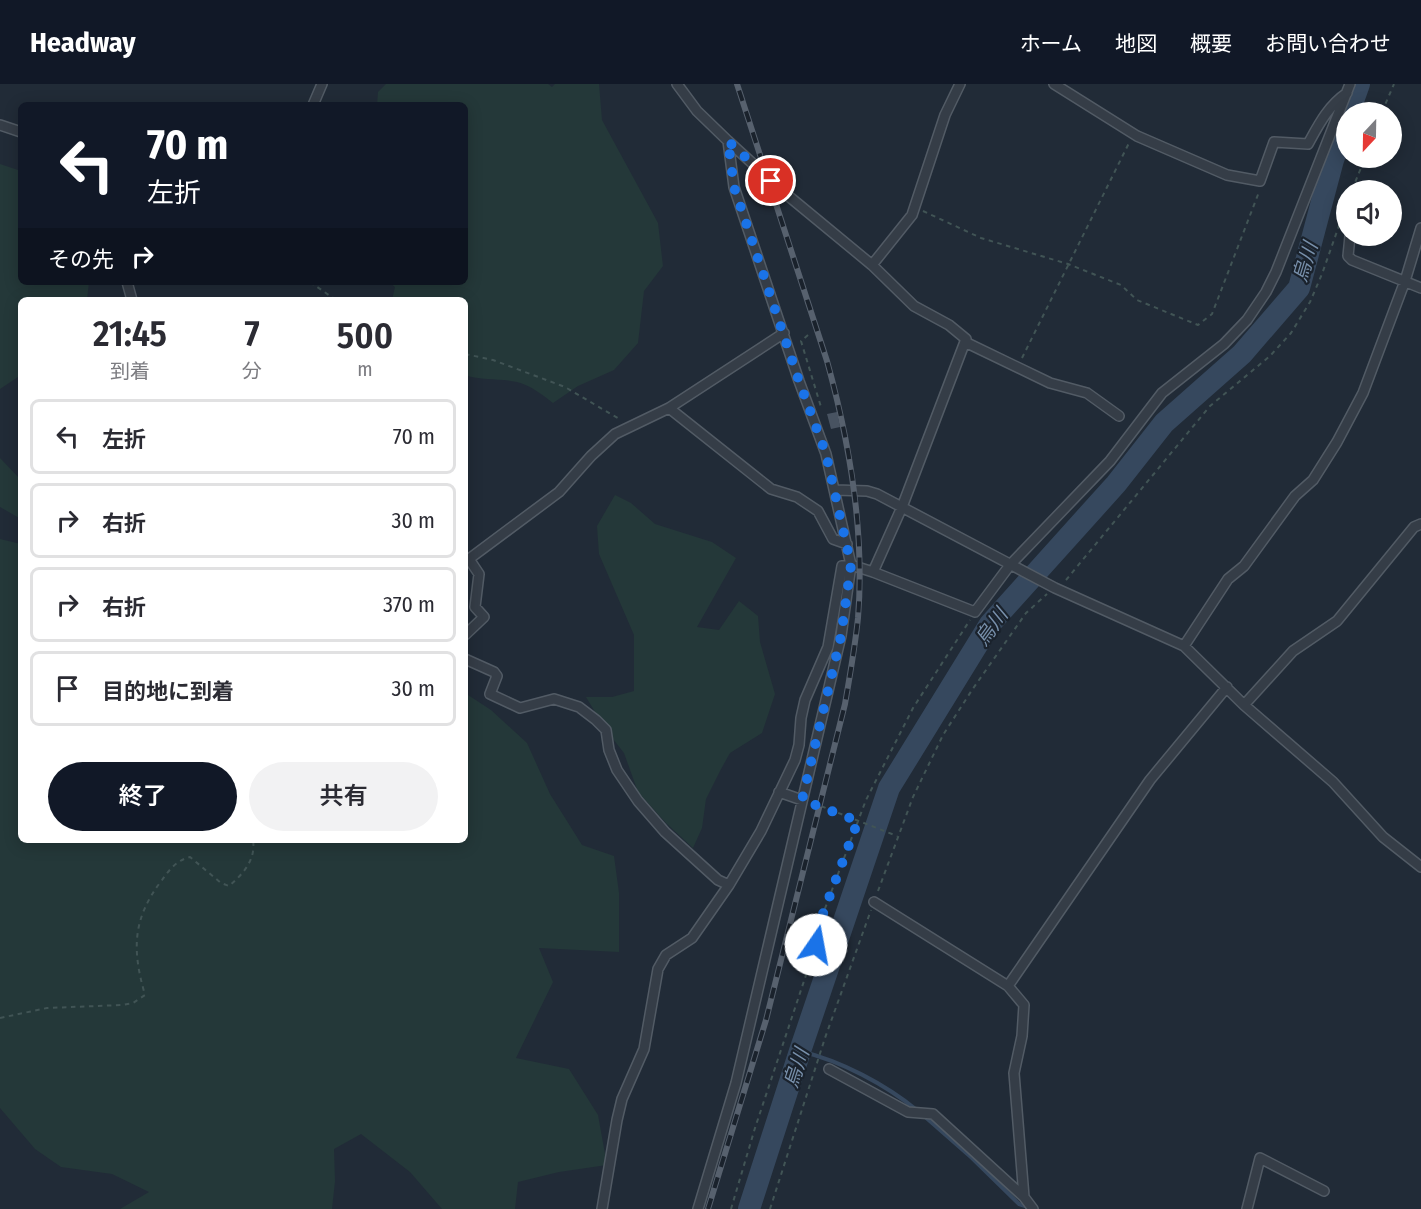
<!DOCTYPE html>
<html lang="ja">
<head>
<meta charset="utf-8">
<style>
	:root { --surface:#fff; --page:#f2f2f3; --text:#2b2b33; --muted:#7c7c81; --line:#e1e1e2; --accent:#111827 }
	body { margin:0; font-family:"Fira Sans Condensed","Noto Sans JP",sans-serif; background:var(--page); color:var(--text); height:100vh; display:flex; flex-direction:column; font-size:22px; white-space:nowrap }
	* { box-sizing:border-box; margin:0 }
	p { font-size:20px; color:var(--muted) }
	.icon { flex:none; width:33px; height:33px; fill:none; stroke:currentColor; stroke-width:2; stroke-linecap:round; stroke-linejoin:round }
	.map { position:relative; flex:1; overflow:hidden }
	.panel { position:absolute; left:18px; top:213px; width:450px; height:546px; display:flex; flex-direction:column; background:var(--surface); border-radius:9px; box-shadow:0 3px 15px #0003 }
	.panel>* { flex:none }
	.top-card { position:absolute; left:18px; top:18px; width:450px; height:183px; border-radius:9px; box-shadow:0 3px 15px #0003; background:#111827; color:#fff; overflow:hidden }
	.needle { width:39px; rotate:202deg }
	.fabs { position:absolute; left:1336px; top:18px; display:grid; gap:12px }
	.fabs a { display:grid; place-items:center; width:66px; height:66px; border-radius:50%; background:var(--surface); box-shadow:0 3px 15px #0003; font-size:30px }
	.pin { position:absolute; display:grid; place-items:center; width:51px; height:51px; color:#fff; margin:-26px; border:3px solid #fff; border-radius:50%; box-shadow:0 2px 6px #0007 }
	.me { position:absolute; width:66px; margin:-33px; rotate:12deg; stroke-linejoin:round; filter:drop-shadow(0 0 4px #0008) }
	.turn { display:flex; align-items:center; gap:21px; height:126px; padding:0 30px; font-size:27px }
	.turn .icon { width:78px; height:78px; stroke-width:2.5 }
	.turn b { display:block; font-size:42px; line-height:51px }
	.then { display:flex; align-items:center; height:57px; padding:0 30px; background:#0003; gap:12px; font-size:22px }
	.eta { display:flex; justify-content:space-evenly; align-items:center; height:102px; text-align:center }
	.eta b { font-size:36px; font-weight:600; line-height:42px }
	.action { display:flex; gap:12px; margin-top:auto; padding:12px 30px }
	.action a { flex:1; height:69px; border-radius:36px; background:var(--accent); color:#fff; font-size:24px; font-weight:600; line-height:69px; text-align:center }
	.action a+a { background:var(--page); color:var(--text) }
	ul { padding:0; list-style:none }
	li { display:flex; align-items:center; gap:18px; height:75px; margin:0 12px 9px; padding:0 18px; border:3px solid var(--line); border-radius:9px }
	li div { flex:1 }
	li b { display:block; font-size:22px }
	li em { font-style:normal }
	header { display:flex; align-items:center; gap:36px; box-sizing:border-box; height:84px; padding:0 30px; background:var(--accent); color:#fff }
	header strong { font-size:28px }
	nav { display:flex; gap:33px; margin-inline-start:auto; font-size:21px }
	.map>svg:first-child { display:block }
</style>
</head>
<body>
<header>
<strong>Headway</strong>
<nav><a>ホーム</a><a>地図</a><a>概要</a><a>お問い合わせ</a></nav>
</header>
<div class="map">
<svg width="1421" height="1125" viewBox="0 0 1421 1125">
	<rect width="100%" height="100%" fill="#212b37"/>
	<path fill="#243839" d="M386 0H548L552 3 555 0H599L602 36 658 139 663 182 644 207 638 259 614 286 578 302 553 319C543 311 530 301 517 298 499 294 482 297 465 291V216H392L395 203 389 198H465V21H377L378 8Z
		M0 80 21 87V198H89L87 216H21V291L0 305Z
		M0 374 21 396V435L0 423Z
		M615 411 631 419 655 440 712 458 736 474 697 543 719 546 739 517 758 532 760 558 775 610 762 649 730 669 720 687 706 715 702 744 693 764 666 739 638 708 624 669 606 646 586 613H612L634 607V551L599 470 597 442Z
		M0 455 21 460V756H465V609L491 626 527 659 550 710 582 761 614 772 619 809V868L539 864 553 898 516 974 569 985 598 1031 607 1081 559 1088 518 1098 515 1125H442L410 1088 361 1050 334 1065 335 1097 332 1125H120L149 1108 112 1090 61 1083 35 1065 0 1024Z"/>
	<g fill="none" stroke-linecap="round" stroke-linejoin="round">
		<path stroke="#36485e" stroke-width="4" d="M800 967C841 977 885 1000 918 1027
			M923 1031 972 1074 1019 1120 1028 1123"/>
		<path stroke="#36485e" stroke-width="22" d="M1349 28 1359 0
			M749 1125 800 967 889 704 990 540 1116 400 1164 339 1242 270 1299 204 1333 76 1347 36"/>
	</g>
	<path fill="#485361" d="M837 328 840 343 831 345 827 330Z"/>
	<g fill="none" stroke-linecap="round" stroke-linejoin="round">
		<g stroke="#525b65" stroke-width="12">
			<path id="minor" d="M677 0 697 27 728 57 734 103 799 297 826 370 851 481 841 552 736 999 698 1125
				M1054 0 1137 52 1227 91 1260 97 1274 58 1308 60C1319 40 1328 22 1347 9
				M313 21 322 0
				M0 41 21 48
				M728 57 786 110 872 181 914 222 949 241 966 255 902 423 873 488
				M1350 152 1348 172 1352 176 1421 204
				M872 181 912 131 945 31 960 0
				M127 198 132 216
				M965 258 1050 299 1087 309 1119 332
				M669 324 771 405 797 413 818 427 833 455 847 460
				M835 406 867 407 877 410 1055 504 1184 562 1244 621 1333 698 1383 753 1421 783
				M465 476 469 475 559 408 591 372 615 350 669 324 784 249
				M465 551 484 533 475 523 479 490 469 475
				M1184 562 1228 495 1244 482 1295 412 1313 396 1337 358 1363 309 1405 197 1421 144
				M465 575 494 588 497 592 490 610 520 624 554 615 579 623 596 636 606 646 609 666 617 686 638 717 665 748 718 796 729 801
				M1244 621 1293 567 1337 537 1414 443 1421 440
				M779 708 802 716
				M874 818 1008 902 1024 921 1022 952 1014 989 1024 1113 1033 1125
				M1008 902 1150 696 1227 603
				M829 985 908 1028 933 1030 1024 1113
				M602 1125 617 1036 622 1015 644 965 658 885 666 871 692 854 729 801 761 747 795 676 799 661 801 634 805 616 828 563 842 482 851 481 873 488 975 528 1010 481 1110 377 1162 309 1224 260 1247 236 1266 208 1276 188 1350 0
				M1247 1125 1260 1074 1324 1107"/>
		</g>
		<path stroke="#415455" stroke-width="2" stroke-dasharray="4.5 4.5" stroke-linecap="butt" d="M1382 28 1394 0
			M1352 106 1365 74
			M923 127 981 154 1068 180 1121 201 1137 216 1198 241 1212 230 1259 108
			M310 198 336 216
			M808 251 801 257 821 323
			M465 270 493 276 565 303 621 336
			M1022 274 1129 59
			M1066 496 1210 322 1270 272 1291 249 1310 218 1322 190 1347 119
			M813 719 897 752
			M878 807 913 713 943 651 972 606 1026 529 1047 510
			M0 934 47 924 122 921 133 919 145 911C132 866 132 835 162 796 169 786 177 776 190 773L221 799 229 802C243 790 256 776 253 756
			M731 1125 755 1044 816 861 818 843 866 716 913 624 970 536
			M770 1125 825 954 871 826"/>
		<use href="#minor" stroke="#353d47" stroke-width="9"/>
		<g stroke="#57616e" stroke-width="6">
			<path id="rail" d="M708 1125 766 936 845 620C850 591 855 563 858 534 865 447 850 360 827 277L737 0"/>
		</g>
		<use href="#rail" stroke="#1a222c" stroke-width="4" stroke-dasharray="11" stroke-linecap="butt"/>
	</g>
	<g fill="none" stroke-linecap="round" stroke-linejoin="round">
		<path stroke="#1a73e8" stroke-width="10" stroke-dasharray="0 18" d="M771 97 728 57 734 103 799 297 826 370 851 481 841 552 802 716 858 737 818 843 816 861"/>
	</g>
	<g text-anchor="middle" stroke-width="4.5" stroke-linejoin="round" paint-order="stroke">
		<g font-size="20" font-style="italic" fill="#7890ab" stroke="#1a222c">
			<text transform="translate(1305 178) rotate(-73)" y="7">烏川</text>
			<text transform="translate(991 543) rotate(-54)" y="7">烏川</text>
			<text transform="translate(796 984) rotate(-72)" y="7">烏川</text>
		</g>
	</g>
</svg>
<div class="fabs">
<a><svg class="needle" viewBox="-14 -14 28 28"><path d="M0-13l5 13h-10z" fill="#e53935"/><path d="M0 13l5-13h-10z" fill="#7c7c81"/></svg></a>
<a><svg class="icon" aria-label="sound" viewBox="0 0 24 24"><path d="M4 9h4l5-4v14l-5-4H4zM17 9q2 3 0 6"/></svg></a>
</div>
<div class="pin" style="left:771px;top:97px;background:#d93025"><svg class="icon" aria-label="arrive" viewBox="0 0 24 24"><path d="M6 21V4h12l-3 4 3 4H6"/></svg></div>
<svg class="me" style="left:816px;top:861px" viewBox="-20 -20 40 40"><circle r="19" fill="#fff"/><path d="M0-13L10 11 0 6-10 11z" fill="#1a73e8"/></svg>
<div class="top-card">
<div class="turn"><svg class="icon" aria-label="left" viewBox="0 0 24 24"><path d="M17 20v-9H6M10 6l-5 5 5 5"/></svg><div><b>70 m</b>左折</div></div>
<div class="then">その先<svg class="icon" aria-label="right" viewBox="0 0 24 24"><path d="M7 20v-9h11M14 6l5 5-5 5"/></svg></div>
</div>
<section class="panel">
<div class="eta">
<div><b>21:45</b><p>到着</p></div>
<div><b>7</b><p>分</p></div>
<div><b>500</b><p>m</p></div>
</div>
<ul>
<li><svg class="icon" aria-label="left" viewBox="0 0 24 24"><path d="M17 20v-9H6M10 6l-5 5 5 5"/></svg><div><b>左折</b></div><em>70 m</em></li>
<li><svg class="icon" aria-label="right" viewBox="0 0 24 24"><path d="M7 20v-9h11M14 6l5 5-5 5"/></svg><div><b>右折</b></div><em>30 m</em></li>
<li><svg class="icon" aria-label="right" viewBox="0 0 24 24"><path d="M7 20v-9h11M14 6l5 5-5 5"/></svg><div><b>右折</b></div><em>370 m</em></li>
<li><svg class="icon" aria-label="arrive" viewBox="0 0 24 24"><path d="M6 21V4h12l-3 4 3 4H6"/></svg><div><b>目的地に到着</b></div><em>30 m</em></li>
</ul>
<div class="action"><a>終了</a><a>共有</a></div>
</section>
</div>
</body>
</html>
